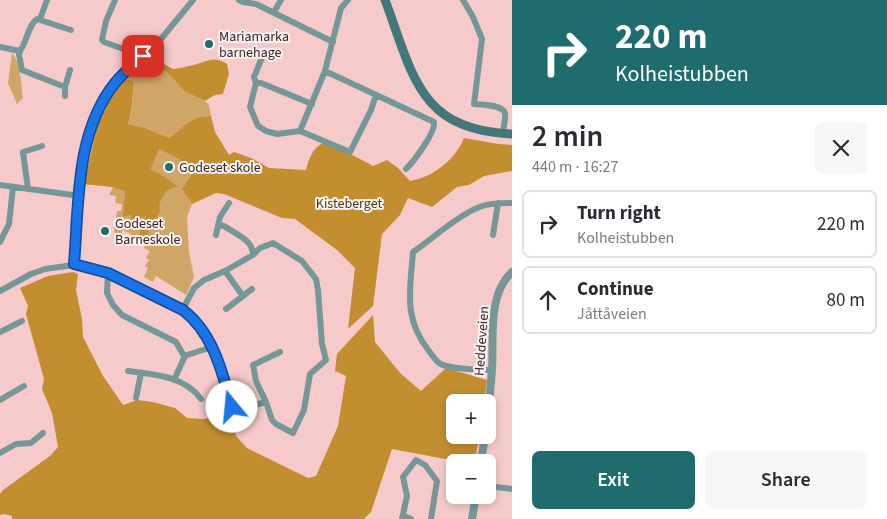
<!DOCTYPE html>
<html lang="en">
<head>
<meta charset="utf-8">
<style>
	:root { --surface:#fff; --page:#f7f7f7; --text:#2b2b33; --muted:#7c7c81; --line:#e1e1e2; --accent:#1f6c6e }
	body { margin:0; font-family:"Source Sans 3",sans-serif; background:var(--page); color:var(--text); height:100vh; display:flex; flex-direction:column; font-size:19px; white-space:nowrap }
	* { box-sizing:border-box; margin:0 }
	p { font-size:16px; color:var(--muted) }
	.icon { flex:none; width:28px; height:28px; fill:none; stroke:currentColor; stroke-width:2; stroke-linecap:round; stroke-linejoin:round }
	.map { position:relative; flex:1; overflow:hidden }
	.sheet { display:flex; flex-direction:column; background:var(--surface); width:375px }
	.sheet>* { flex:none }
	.guide { background:#1f6c6e; color:#fff; overflow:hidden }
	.fabs { position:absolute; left:446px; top:394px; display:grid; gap:10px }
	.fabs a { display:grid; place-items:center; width:50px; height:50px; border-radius:8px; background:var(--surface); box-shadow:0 2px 8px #0003; font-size:25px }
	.pin { position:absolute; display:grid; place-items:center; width:42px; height:42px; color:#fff; margin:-21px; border-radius:10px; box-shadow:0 2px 8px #0006 }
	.me { position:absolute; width:55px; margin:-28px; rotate:343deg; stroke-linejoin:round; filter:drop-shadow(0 0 4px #0008) }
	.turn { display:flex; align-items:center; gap:18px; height:105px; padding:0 20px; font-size:22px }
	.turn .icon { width:65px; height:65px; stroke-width:2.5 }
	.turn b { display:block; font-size:35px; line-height:42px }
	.round { display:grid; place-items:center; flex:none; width:52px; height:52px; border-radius:8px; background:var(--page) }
	.headline { display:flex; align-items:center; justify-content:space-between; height:85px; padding:0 20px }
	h1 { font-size:30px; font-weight:600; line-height:38px }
	.primary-button { display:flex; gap:10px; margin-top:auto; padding:10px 20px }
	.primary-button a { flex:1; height:58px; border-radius:8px; background:var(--accent); color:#fff; font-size:20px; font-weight:600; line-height:58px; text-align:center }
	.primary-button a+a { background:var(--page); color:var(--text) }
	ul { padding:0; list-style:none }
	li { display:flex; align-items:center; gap:15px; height:68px; margin:0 10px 8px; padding:0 10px; border:2px solid var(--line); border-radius:8px }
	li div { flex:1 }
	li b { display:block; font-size:19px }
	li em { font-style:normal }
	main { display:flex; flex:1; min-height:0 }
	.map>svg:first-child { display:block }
</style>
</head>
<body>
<main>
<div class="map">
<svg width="512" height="519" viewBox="0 0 512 519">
	<rect width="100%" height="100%" fill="#f6caca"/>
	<path fill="#cfa665" d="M159 45 158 66 168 73 184 91 205 101 209 105 211 116C187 117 187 126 169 138L145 128 128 124C134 111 132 96 134 81L125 79Z
		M12 53C21 63 21 85 23 98L17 104 8 83Z
		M159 149 196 168 182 189 192 204 187 217 189 252 194 277 186 295 156 276 153 282 144 277 148 268 145 266 149 260 146 258 150 251 144 248 146 243 139 239 136 244 128 239 131 234 123 230 120 235 114 232 117 211H121L122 204 115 203 116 196 109 195 113 187 84 184Z"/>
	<path fill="#c28e2f" d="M158 52 163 56 162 63 173 69C180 68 186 67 193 65 208 62 212 55 227 64L229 74 223 94 215 95 205 101 184 91 168 73 158 66Z
		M125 79 134 81C132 96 133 111 128 124L145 128 169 138C187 126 187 117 211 116L215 132 229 155 234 152 251 158 269 168 306 170C310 155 313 148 326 141L373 166 387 160 398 168 410 181C433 177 455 160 464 138L498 144 512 145V171L484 176 469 185 457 187 432 207 408 198 400 215 382 234 373 306 348 329 355 268 337 250 295 219 282 218 224 194 216 193 192 204 182 189 196 168 159 149 150 170 160 174 177 186 166 191 159 204 160 211 145 239 139 236 142 222 146 216 132 221 131 214 123 217 125 191 113 187 84 184 97 127 109 102Z
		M73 272 78 274 76 290 82 319 83 337 103 376 123 405 137 400 153 402 175 408 187 418 205 419 231 411 236 436 247 448 308 478 316 476 338 426 346 376 335 371 337 354 373 315 375 342 401 374 421 391 446 368 487 380 484 402H455V435H479L475 462H461L392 449 371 512 364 519H12V516L4 514 0 515V494L3 490 50 456 58 447 52 413 42 389 44 379 26 314 28 306 20 288 48 276Z"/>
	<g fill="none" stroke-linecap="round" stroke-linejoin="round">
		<path stroke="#759798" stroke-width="6" d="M115 0 106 21 102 40 104 42 143 56
			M239 0 243 2 256 4 333 42
			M348 0 341 8 325 71 300 131 350 152 371 110 376 95
			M463 0 473 17 482 39 474 104C482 105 501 104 505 113 506 118 503 128 503 133
			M274 12 281 0
			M40 19 47 0
			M0 47 20 51 19 55 22 70 65 87
			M20 51C27 42 28 25 37 19L71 30
			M325 71 434 122C436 132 414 161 406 169
			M256 83 254 77 263 55
			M65 96V87L70 70
			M300 131 277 134 266 131 258 126 250 107 256 83H261L312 104
			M0 185 80 196
			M28 189 23 152 42 146
			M219 225 224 226C236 234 253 240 253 255
			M216 235 220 217 229 203
			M493 235 498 203
			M0 242 9 224 13 187
			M74 265 81 178 85 145 93 121 98 109 115 83 161 39 193 0
			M225 271 243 296
			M108 273 107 293 113 305 122 315 176 342 184 356 212 347
			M0 291 31 274 45 269 74 265 108 273 149 293 183 309 197 322 204 331 212 347 232 407 239 409 266 402
			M183 309 194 288 204 280 225 271 253 255 260 248 273 243 302 261 316 279 318 290 322 344 326 360 310 374 304 410 293 433 276 424 272 420 266 402 256 381 253 365 280 352
			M226 309 252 289
			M0 332 22 321
			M492 370C481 370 447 369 439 363 435 360 432 355 429 351 403 318 410 291 413 252 432 239 457 216 477 208 488 203 501 203 512 203
			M128 371C153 374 185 376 201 399
			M174 380 185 356
			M136 398 141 373
			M0 400 24 386
			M0 453 16 444 31 443 43 433
			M488 486 512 489
			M404 516 411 519
			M402 519 407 496 403 477 416 460 425 465 437 481 431 519"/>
		<path stroke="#759798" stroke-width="8" d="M488 416C489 401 491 385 492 369 494 338 487 295 512 272
			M481 462 485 435
			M472 519 476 495"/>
		<path stroke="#427879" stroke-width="9" d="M385 0C413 74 418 130 512 134"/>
	</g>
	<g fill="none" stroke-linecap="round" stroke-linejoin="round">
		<g stroke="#114b97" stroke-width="12">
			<path id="route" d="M143 56C133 65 123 73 115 83 75 133 79 204 74 264L108 273 183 310C213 333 222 371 232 407"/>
		</g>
		<use href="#route" stroke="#1a73e8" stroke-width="9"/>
	</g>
	<g fill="#1f6c6e" stroke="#fdf5f5" stroke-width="2">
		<circle cx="209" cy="44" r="5"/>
		<circle cx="169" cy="167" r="5"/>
		<circle cx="105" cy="231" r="5"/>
	</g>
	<g text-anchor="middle" stroke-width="4" stroke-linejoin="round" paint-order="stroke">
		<g font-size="14" fill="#3e2223" stroke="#fdf5f5" text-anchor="start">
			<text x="219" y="41">Mariamarka<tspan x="219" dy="16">barnehage</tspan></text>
			<text x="179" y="172">Godeset skole</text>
			<text x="115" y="228">Godeset<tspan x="115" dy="16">Barneskole</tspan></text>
		</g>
		<g font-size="14" fill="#4f3913" stroke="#fdf5f5">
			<text x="349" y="208">Kisteberget</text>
		</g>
		<g font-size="14" fill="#3e2223" stroke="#fdf5f5">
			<text transform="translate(481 341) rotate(-86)" y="5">Heddeveien</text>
		</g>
	</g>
</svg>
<div class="fabs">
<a>+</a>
<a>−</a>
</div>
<div class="pin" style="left:143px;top:56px;background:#d93025"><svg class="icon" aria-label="arrive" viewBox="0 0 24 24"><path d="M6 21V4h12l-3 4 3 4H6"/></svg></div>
<svg class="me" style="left:232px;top:407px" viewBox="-20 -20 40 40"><circle r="19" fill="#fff"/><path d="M0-13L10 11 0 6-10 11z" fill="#1a73e8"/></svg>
</div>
<section class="sheet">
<div class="guide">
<div class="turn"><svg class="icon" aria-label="right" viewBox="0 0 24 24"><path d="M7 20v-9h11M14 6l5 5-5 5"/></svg><div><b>220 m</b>Kolheistubben</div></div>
</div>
<div class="headline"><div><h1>2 min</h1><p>440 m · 16:27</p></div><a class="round"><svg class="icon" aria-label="close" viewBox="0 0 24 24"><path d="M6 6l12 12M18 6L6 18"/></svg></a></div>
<ul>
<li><svg class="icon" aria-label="right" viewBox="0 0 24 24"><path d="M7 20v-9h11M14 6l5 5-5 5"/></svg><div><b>Turn right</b><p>Kolheistubben</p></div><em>220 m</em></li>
<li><svg class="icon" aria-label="ahead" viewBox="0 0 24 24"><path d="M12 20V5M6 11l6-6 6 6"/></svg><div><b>Continue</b><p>Jåttåveien</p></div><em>80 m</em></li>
</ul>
<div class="primary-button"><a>Exit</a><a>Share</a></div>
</section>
</main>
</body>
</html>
